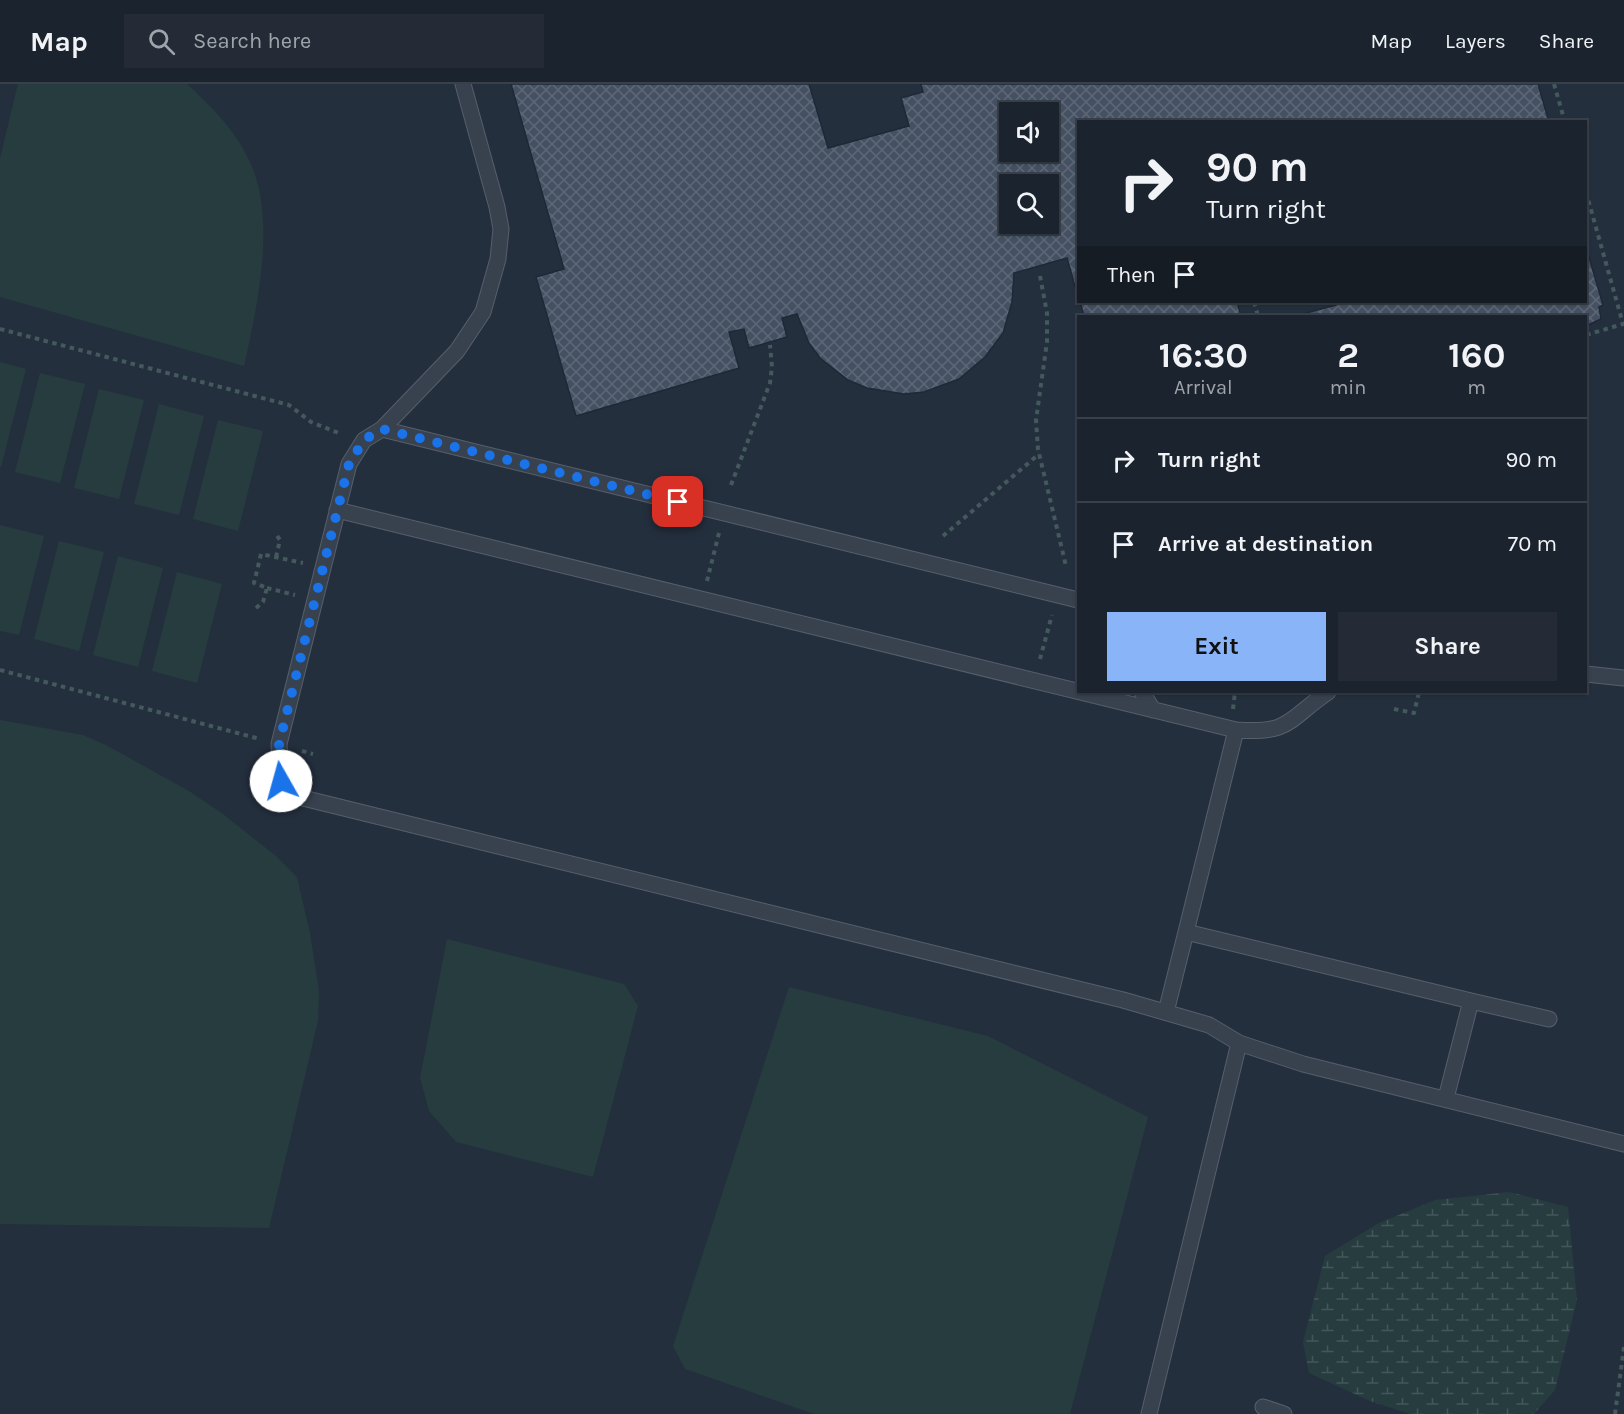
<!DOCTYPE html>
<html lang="en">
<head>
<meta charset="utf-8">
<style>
	:root { --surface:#1b232e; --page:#242b36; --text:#f1f3f6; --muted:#a0a4aa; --line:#39404a; --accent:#8ab4f8 }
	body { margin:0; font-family:Karla,sans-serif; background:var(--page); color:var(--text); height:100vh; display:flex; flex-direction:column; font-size:22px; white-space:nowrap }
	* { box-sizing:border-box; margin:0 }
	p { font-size:20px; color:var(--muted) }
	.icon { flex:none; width:33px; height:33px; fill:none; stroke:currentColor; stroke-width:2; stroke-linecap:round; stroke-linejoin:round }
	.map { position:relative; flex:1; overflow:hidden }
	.panel { position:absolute; left:1077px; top:231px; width:510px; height:378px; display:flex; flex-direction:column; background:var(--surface); border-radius:0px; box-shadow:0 2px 4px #0004,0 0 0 2px var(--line) }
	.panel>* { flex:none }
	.hud { position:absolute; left:1077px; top:36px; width:510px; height:183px; border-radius:0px; box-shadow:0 2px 4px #0004,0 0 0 2px var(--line); background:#1b232e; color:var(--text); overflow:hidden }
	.buttons { position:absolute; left:999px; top:18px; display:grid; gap:12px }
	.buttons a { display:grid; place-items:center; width:60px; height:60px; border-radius:0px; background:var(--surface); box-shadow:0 2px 4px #0004,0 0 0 2px var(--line); font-size:30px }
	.pin { position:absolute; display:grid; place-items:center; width:51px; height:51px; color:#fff; margin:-26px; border-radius:12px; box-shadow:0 3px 9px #0006 }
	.me { position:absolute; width:66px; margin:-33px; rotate:353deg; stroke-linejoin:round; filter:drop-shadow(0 0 4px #0008) }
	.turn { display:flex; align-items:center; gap:21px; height:126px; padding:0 30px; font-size:27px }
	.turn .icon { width:78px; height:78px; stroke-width:2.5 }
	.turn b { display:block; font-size:42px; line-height:51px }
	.then { display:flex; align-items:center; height:57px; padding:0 30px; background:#0003; gap:12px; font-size:22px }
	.eta { display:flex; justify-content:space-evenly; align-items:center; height:102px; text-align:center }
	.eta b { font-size:36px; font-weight:700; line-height:42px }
	.primary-button { display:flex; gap:12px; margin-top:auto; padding:12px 30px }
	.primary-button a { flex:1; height:69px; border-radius:0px; background:var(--accent); color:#111; font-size:24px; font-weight:700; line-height:69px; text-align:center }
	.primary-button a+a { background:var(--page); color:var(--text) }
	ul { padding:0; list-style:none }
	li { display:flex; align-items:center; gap:18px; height:84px; padding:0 30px; border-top:2px solid var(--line) }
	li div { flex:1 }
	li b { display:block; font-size:22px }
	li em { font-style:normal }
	header { display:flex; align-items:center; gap:36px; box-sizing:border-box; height:84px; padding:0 30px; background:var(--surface); border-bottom:2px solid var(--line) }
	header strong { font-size:28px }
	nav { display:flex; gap:33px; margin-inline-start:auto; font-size:21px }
	.search { width:420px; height:54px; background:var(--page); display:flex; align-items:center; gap:15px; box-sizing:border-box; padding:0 21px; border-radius:0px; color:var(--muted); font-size:22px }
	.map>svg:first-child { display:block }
</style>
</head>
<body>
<header>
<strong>Map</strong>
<div class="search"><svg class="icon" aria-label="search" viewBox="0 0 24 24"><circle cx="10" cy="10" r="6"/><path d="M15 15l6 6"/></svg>Search here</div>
<nav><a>Map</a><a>Layers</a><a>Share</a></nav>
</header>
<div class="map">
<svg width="1624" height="1330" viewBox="0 0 1624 1330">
	<defs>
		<pattern id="wetland-marsh" width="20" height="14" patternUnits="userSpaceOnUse" patternTransform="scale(1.5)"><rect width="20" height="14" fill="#263c3f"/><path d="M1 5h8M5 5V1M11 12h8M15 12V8" fill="none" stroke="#435659"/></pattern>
		<pattern id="building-cross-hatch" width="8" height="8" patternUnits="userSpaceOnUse" patternTransform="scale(1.5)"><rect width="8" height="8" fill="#455162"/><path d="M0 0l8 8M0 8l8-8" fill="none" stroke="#5d6877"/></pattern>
	</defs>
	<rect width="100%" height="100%" fill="#242f3e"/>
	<path fill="url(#wetland-marsh)" d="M1509 1108 1568 1123 1577 1216 1555 1306 1534 1330H1410L1370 1317 1309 1289 1303 1258 1325 1172 1377 1140 1435 1116Z"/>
	<path fill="#263c3f" d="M18 0H187C212 23 236 47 250 78 277 136 257 223 244 282L0 213V74Z
		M0 278 26 285 1 383H0Z
		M40 289 85 300 60 399 15 388Z
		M99 305 144 316 119 415 74 404Z
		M159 320 204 332 179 431 134 420Z
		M218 336 263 347 238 447 193 435Z
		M0 441 44 452 19 551 0 547Z
		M59 457 104 468 79 567 34 555Z
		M118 472 163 484 138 583 93 571Z
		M177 488 222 500 197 599 152 587Z
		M0 636 83 651 106 661 189 707 223 730 276 772 297 793 310 849 319 907 318 937 269 1144 0 1140Z
		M447 855 624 900 638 922 593 1093 456 1058 429 1027 420 994Z
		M789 903 988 952 1148 1033 1070 1330H814L685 1285 673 1262Z"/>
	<path fill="url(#building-cross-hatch)" stroke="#1f2835" stroke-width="1.5" fill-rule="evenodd" d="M511 0H809L828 64 909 42 901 14 923 8 921 0H1538L1549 38H1078V213L1067 174 1014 189 1012 218 1003 249 985 273 959 295 924 308 904 310 867 304 848 296 820 274 809 259 797 230 782 234 787 253 749 264 744 245 729 248 739 284 576 332 536 193 564 185ZM1010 28H1048V68H1010ZM1010 100H1048V140H1010Z
		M1586 163 1603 221 1599 223 1601 235 1586 242V232H1295L1347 218H1586Z
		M1080 218H1237L1241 232H1084Z"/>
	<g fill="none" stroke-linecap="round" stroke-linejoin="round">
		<g stroke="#565f6c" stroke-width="17">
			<path id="service" d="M463 0 497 123 501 145 498 175 483 228 457 267 382 345 364 356 349 380 279 660 281 697 303 714 1123 916 1209 941 1239 959 1303 980 1624 1060
				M382 345 1078 516
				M337 426 1236 646C1291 650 1287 636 1328 608
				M1586 590 1624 594
				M1142 608 1153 626
				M1236 646 1186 848 1471 917 1446 1014
				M1471 917 1549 935
				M1166 928 1186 848
				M1263 1323 1284 1330
				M1149 1330 1239 959"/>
		</g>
		<path stroke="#44595c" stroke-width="4" stroke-dasharray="4.5 4.5" stroke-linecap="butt" d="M1554 0 1565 38
			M1586 108 1623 240 1586 251
			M1040 192 1047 229V258L1036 336 1038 365 1066 482
			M1254 218 1258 232
			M0 245 289 321 311 338 341 350
			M731 401 770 299 772 283 770 261
			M943 452 1039 370
			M276 473 280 456 276 450
			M707 497 719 449
			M267 504 295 511
			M256 524 263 518 267 504 254 499 261 470 303 479
			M1040 575 1052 531
			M0 586 260 655
			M1233 625 1235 608
			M1394 625 1414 629 1419 608
			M302 667 313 670
			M1615 1330 1624 1263"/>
		<use href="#service" stroke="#38414e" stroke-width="15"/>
	</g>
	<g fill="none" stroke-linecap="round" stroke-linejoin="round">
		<path stroke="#1a73e8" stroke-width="10" stroke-dasharray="0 18" d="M281 697 279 660 349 380 364 356 382 345 678 418"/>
	</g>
</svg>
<div class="buttons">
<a><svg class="icon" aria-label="sound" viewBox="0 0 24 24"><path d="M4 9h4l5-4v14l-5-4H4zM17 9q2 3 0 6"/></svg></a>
<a><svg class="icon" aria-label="search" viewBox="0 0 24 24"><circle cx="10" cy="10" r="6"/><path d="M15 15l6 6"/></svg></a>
</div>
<div class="pin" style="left:678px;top:418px;background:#d93025"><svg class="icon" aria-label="arrive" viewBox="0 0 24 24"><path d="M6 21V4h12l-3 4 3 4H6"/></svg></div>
<svg class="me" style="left:281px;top:697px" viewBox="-20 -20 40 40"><circle r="19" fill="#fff"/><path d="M0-13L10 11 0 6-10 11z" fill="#1a73e8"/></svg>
<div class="hud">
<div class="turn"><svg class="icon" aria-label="right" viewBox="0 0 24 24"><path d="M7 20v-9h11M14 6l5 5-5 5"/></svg><div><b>90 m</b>Turn right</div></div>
<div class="then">Then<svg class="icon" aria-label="arrive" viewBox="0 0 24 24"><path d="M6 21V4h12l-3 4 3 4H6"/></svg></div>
</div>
<section class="panel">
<div class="eta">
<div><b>16:30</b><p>Arrival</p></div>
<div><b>2</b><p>min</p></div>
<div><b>160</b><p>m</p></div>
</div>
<ul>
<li><svg class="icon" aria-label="right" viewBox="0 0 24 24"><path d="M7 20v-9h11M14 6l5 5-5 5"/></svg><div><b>Turn right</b></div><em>90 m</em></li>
<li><svg class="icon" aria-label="arrive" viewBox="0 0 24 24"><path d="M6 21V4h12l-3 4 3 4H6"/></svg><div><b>Arrive at destination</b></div><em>70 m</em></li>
</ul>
<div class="primary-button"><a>Exit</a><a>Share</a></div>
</section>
</div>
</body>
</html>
